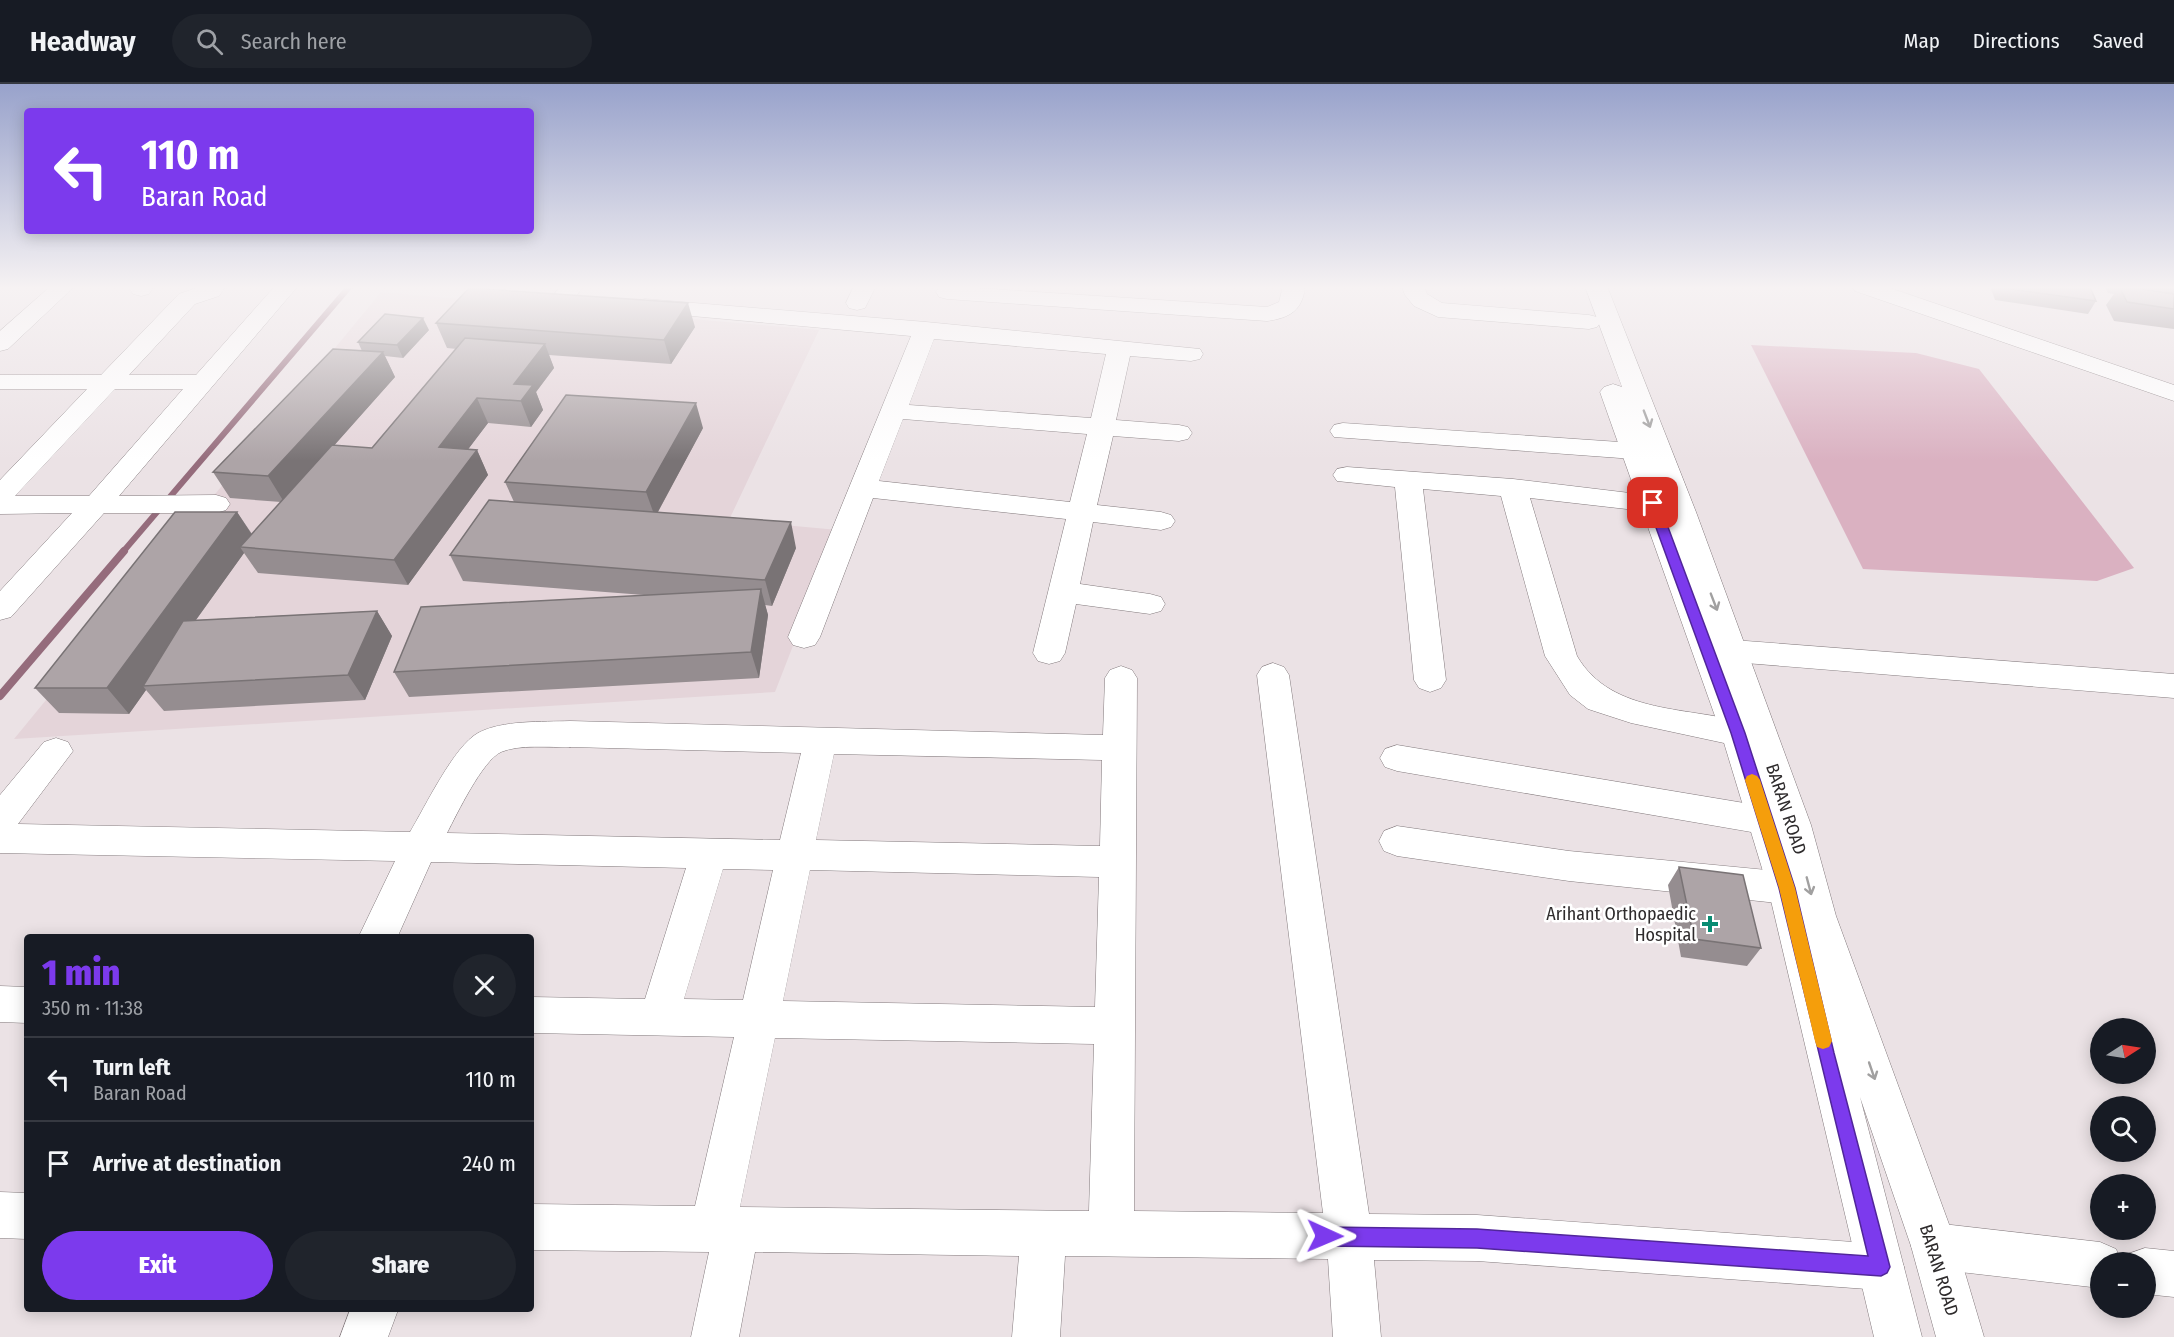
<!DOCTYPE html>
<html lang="en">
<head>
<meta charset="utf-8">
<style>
	:root { --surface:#171b24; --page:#20242c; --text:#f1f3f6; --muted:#9ea1a6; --line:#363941; --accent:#7c3aed }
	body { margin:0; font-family:"Fira Sans Condensed",sans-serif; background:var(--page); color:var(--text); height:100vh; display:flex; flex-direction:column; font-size:22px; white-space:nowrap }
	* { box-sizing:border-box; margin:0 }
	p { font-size:20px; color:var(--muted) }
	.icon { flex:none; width:33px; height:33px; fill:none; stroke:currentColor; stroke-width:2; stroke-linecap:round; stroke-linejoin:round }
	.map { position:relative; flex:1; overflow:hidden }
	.drawer { position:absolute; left:24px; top:850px; width:510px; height:378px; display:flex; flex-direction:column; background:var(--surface); border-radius:6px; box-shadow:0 3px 15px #0003 }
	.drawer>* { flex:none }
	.top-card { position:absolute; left:24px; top:24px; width:510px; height:126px; border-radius:6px; box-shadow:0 3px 15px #0003; background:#7c3aed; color:#fff; overflow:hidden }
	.needle { width:39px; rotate:78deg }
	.tools { position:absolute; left:2090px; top:934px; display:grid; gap:12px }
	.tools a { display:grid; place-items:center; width:66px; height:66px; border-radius:50%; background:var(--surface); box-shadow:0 3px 15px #0003; font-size:30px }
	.pin { position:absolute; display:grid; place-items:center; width:51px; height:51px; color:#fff; margin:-26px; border-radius:12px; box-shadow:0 3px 9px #0006 }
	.me { position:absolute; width:66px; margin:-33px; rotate:91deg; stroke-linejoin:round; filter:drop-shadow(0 0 4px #0008) }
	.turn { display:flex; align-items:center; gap:21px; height:126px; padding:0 18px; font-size:27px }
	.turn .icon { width:78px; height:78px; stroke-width:2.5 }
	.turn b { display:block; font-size:42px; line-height:51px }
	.round { display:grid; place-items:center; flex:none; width:63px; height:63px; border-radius:32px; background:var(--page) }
	.headline { display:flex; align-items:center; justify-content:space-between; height:102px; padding:0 18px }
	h1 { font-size:36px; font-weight:800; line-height:45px; color:var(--accent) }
	.primary-button { display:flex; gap:12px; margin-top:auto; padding:12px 18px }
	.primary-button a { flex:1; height:69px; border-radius:36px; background:var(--accent); color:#fff; font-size:24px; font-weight:800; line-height:69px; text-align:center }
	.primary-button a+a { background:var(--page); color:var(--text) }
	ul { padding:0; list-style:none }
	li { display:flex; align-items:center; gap:18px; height:84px; padding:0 18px; border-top:2px solid var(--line) }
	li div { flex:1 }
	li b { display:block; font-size:22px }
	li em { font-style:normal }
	header { display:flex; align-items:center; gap:36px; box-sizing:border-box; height:84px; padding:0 30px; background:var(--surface); border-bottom:2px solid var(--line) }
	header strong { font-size:28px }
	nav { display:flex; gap:33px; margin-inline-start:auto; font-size:21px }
	.search { width:420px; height:54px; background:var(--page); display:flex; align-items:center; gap:15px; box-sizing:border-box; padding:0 21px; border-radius:33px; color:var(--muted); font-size:22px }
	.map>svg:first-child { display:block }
</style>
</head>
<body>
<header>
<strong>Headway</strong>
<div class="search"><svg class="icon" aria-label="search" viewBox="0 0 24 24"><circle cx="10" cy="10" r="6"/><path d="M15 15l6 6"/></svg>Search here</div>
<nav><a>Map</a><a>Directions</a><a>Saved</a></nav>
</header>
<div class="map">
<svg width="2174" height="1253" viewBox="0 0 2174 1253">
	<rect width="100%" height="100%" fill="#ebe2e5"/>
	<path fill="#e4d4d9" d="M381 208 819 246 729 436 838 446 775 608 14 655Z"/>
	<path fill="#dab1c1" d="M1751 261 1916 269 1979 285 2134 484 2097 497 1863 485Z"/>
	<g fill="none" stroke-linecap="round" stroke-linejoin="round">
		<path stroke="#956c7c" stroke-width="6" d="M122 469 350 202"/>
		<path stroke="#956c7c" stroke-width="8" d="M0 612 124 467"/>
		<g stroke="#837a7d" stroke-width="1">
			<path id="minor" d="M51 202H75L8 265 0 267V247Z
				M132 202H154L149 210 141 212 133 210 130 205Z
				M203 202H226L219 212 195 220 129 291H196L275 202H298L119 412 216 411 226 414 230 420 226 426 216 429H104L11 533 0 536V507L72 429 0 430V396L87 305H0V291H101L179 210ZM115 305H183L89 412H15Z
				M476 202H499C492 213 487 217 474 214L471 209Z
				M560 202H583C575 214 570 224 554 220L551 215Z
				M854 202H876L865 224 857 226 849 224 846 219Z
				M945 202 1267 223 1279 218 1283 202H1305C1303 226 1290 234 1267 237L947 215 939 213 936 208 939 203Z
				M1402 202H1424L1427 210 1442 219 1589 231 1597 233 1601 238 1597 243 1589 245 1438 233 1414 222 1405 211Z
				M1852 202H1884L2174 301V317L1855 207Z
				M645 215 926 238 1200 265 1203 270 1200 275 1191 277 1130 272 1116 336 1179 341 1188 343 1192 349 1188 355 1179 357 1113 352 1097 421 1161 428 1171 431 1175 437 1171 443 1161 446 1093 438 1080 500 1150 510 1161 513 1165 520 1161 527 1150 530 1076 520 1065 569 1060 577 1049 580 1038 577 1033 569 1066 435 873 414 820 553 815 561 804 564 793 561 788 553 911 252 637 227 633 222 637 217ZM934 255 1106 270 1091 334 909 321ZM903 335 1087 350 1070 418 879 397Z
				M1343 339 1634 359 1643 361 1647 367 1643 373 1634 375 1334 353 1330 347 1334 341Z
				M1347 383 1513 395 1663 413 1667 419 1663 425 1653 428 1530 414 1577 572C1612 632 1691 622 1750 640L1755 649 1750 658 1738 662 1631 639 1588 625 1570 611 1545 572 1501 412 1423 405 1446 596 1441 604 1430 608 1419 604 1414 596 1395 403 1337 397 1333 391 1337 385Z
				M1733 556 2174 590V614L1733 578 1722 575 1717 567 1722 559Z
				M1273 579 1284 583 1289 591 1369 1130 1477 1131 1881 1160 1897 1167 1904 1183 1897 1199 1881 1206 1477 1177 1374 1176 1381 1253H1333L1328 1175 1065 1172 1060 1253H1012L1019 1172 755 1168 739 1253H691L709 1168 531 1166V1120L695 1122 734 953 531 949V913L645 915 686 784 431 778 397 854H358L395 777 0 769V711L44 658 56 654 68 658 73 667 18 740 410 748C425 723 454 662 478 649 502 636 543 638 570 637L1103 651 1105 594 1110 586 1121 582 1132 586 1137 594 1134 1127 1323 1129 1257 591 1262 583ZM570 663 801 669 780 756 447 749C457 730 482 677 501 668 520 660 549 664 570 663ZM834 670 1102 676 1100 762 816 756ZM723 785 773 786 743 916 684 915ZM810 786 1099 793 1095 923 783 917ZM775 954 1094 960 1089 1127 740 1123Z
				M1397 661 1792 727 1805 731 1810 741 1805 751 1792 755 1397 687 1385 683 1380 674 1385 665Z
				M1397 742 1569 767 1787 788 1800 793 1806 804 1800 815 1787 820 1569 797 1397 772 1384 767 1379 757 1384 747Z
				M0 902 27 903V939L0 938Z
				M0 1108 27 1109V1155L0 1154Z
				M1934 1139 2100 1158 2116 1165 2122 1179H2100V1204L1934 1185 1918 1178 1911 1162 1918 1146Z
				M2145 1164 2174 1167V1213L2145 1210V1179H2125L2128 1170Z
				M350 1226H398L388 1253H340Z"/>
		</g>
		<g stroke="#837a7d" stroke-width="1">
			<path id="major" d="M1585 202H1607L1696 428 1811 741 1836 832 1957 1162 1984 1253H1936L1911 1162 1860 1013 1922 1253H1874L1768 804 1721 649 1600 308 1604 303 1613 300 1622 303Z"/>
		</g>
		<use href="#minor" fill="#fff" fill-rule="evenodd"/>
		<use href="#major" fill="#fff" fill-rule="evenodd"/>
	</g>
	<path fill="#958d90" d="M1990 202H2082L2096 217 2088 230 1995 216Z
		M2105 202H2174V245L2114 237 2106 221 2114 210 2108 209Z
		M436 239 695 243 671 280 549 271 554 284 536 308 543 326 531 343 488 339 468 365 477 366 488 391 408 501 258 489 244 469 196 536 377 527 392 552 365 616 164 627 146 606 129 630 59 629 35 604 237 428 252 450 281 418 230 414 213 388 362 267 358 258 429 246 403 274 385 272 395 293 334 361 372 364 457 265 447 264Z
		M703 344 658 428 796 464 772 522 765 521 768 531 759 594 409 613 394 588 644 511 463 497 450 471 514 418 505 398Z
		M1679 783 1761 864 1747 882 1681 873 1668 801Z"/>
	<path fill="#797375" d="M688 219 695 243 671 280 664 256Z
		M423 234 429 246 403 274 397 261Z
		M545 260 554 284 536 308 543 326 531 343 514 300Z
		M383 268 395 293 284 418 268 392Z
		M477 314 488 339 451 388 439 363Z
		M696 319 703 344 655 433 646 408Z
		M477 366 488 391 408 501 394 476Z
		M237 428 254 454 240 463 244 469 149 601 143 602 146 606 129 630 107 604Z
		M791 438 796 464 772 522 765 496Z
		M761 505 768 531 759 594 751 568Z
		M377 527 392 552 365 616 348 591Z"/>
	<path fill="#ada4a7" stroke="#797375" stroke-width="1.5" d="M2002 202H2082L2090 203 2096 217 2003 204Z
		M2119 202 2174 210V225L2127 218Z
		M2152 202H2174V205Z
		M469 204 688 219 664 256 436 239Z
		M385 230 423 234 397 261 358 258Z
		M465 254 545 260 514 300 533 301 521 317 477 314 439 363 477 366 394 476 240 463 332 361 372 364Z
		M333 265 383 268 268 392 213 388Z
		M566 311 696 319 646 408 505 398Z
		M489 416 791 438 765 496 450 471Z
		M175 428H237L107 604H35Z
		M761 505 751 568 394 588 421 523Z
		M377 527 348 591 143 602 183 537Z
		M1679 783 1743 791 1761 864 1694 855Z"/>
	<defs><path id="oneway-shaft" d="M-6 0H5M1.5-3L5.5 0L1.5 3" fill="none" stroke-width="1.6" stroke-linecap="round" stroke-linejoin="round" transform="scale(1.5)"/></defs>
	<g stroke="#a1a0a0">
		<use href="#oneway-shaft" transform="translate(1647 335) rotate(69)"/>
		<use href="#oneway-shaft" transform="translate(1714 518) rotate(69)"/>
		<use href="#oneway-shaft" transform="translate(1809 802) rotate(75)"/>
		<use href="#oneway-shaft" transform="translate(1872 987) rotate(71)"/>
	</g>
	<linearGradient id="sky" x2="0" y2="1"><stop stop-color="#98a2cb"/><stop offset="0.54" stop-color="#f6f2f3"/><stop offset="1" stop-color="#f6f2f3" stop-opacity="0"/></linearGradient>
	<rect width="2174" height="377" fill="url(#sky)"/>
	<path fill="#7c3aed" stroke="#51269a" stroke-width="1.5" d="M1653 415 1659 419 1745 649 1795 804 1834 969 1890 1183 1887 1189 1881 1192 1477 1164 1325 1162 1318 1159 1315 1152 1318 1146 1325 1143 1477 1145 1868 1172 1779 804 1731 649 1647 419Z"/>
	<path fill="#f59e0b" d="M1752 690 1757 692 1760 696 1795 804 1832 957 1829 963 1823 965 1817 963 1815 957 1779 804 1745 696 1747 692Z"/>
	<path fill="#088c72" stroke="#fff" stroke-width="2" d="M1707 831h6v6h6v6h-6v6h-6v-6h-6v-6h6z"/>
	<g text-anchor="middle" stroke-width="5" stroke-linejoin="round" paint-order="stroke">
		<g font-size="18" fill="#2e2b2c" stroke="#fff">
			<text transform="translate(1786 725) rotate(72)" y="6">BARAN ROAD</text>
			<text transform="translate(1939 1186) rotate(73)" y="6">BARAN ROAD</text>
		</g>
		<g font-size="18" fill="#2e2b2c" stroke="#fff" text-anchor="end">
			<text x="1696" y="836">Arihant Orthopaedic<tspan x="1696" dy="21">Hospital</tspan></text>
		</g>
	</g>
</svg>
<div class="tools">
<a><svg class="needle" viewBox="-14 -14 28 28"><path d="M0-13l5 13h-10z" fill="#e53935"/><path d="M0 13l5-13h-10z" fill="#9ea1a6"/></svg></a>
<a><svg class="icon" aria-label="search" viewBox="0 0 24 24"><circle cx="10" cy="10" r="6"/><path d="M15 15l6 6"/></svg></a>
<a>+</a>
<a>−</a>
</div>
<div class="pin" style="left:1653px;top:419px;background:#d93025"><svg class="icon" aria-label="arrive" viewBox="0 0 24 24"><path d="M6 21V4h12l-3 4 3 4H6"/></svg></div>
<svg class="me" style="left:1325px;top:1152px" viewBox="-20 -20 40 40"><path d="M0-17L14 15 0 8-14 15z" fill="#7c3aed" stroke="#fff" stroke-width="4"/></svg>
<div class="top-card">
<div class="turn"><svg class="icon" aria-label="left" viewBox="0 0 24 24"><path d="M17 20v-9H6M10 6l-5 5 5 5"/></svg><div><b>110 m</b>Baran Road</div></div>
</div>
<section class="drawer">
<div class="headline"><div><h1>1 min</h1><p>350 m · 11:38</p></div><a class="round"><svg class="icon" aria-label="close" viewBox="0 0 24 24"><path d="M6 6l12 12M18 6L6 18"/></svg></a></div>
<ul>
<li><svg class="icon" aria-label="left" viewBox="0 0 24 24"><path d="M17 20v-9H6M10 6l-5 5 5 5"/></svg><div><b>Turn left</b><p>Baran Road</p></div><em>110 m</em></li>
<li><svg class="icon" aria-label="arrive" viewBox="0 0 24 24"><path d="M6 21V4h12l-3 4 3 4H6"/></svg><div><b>Arrive at destination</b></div><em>240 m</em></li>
</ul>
<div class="primary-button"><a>Exit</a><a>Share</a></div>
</section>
</div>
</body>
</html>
